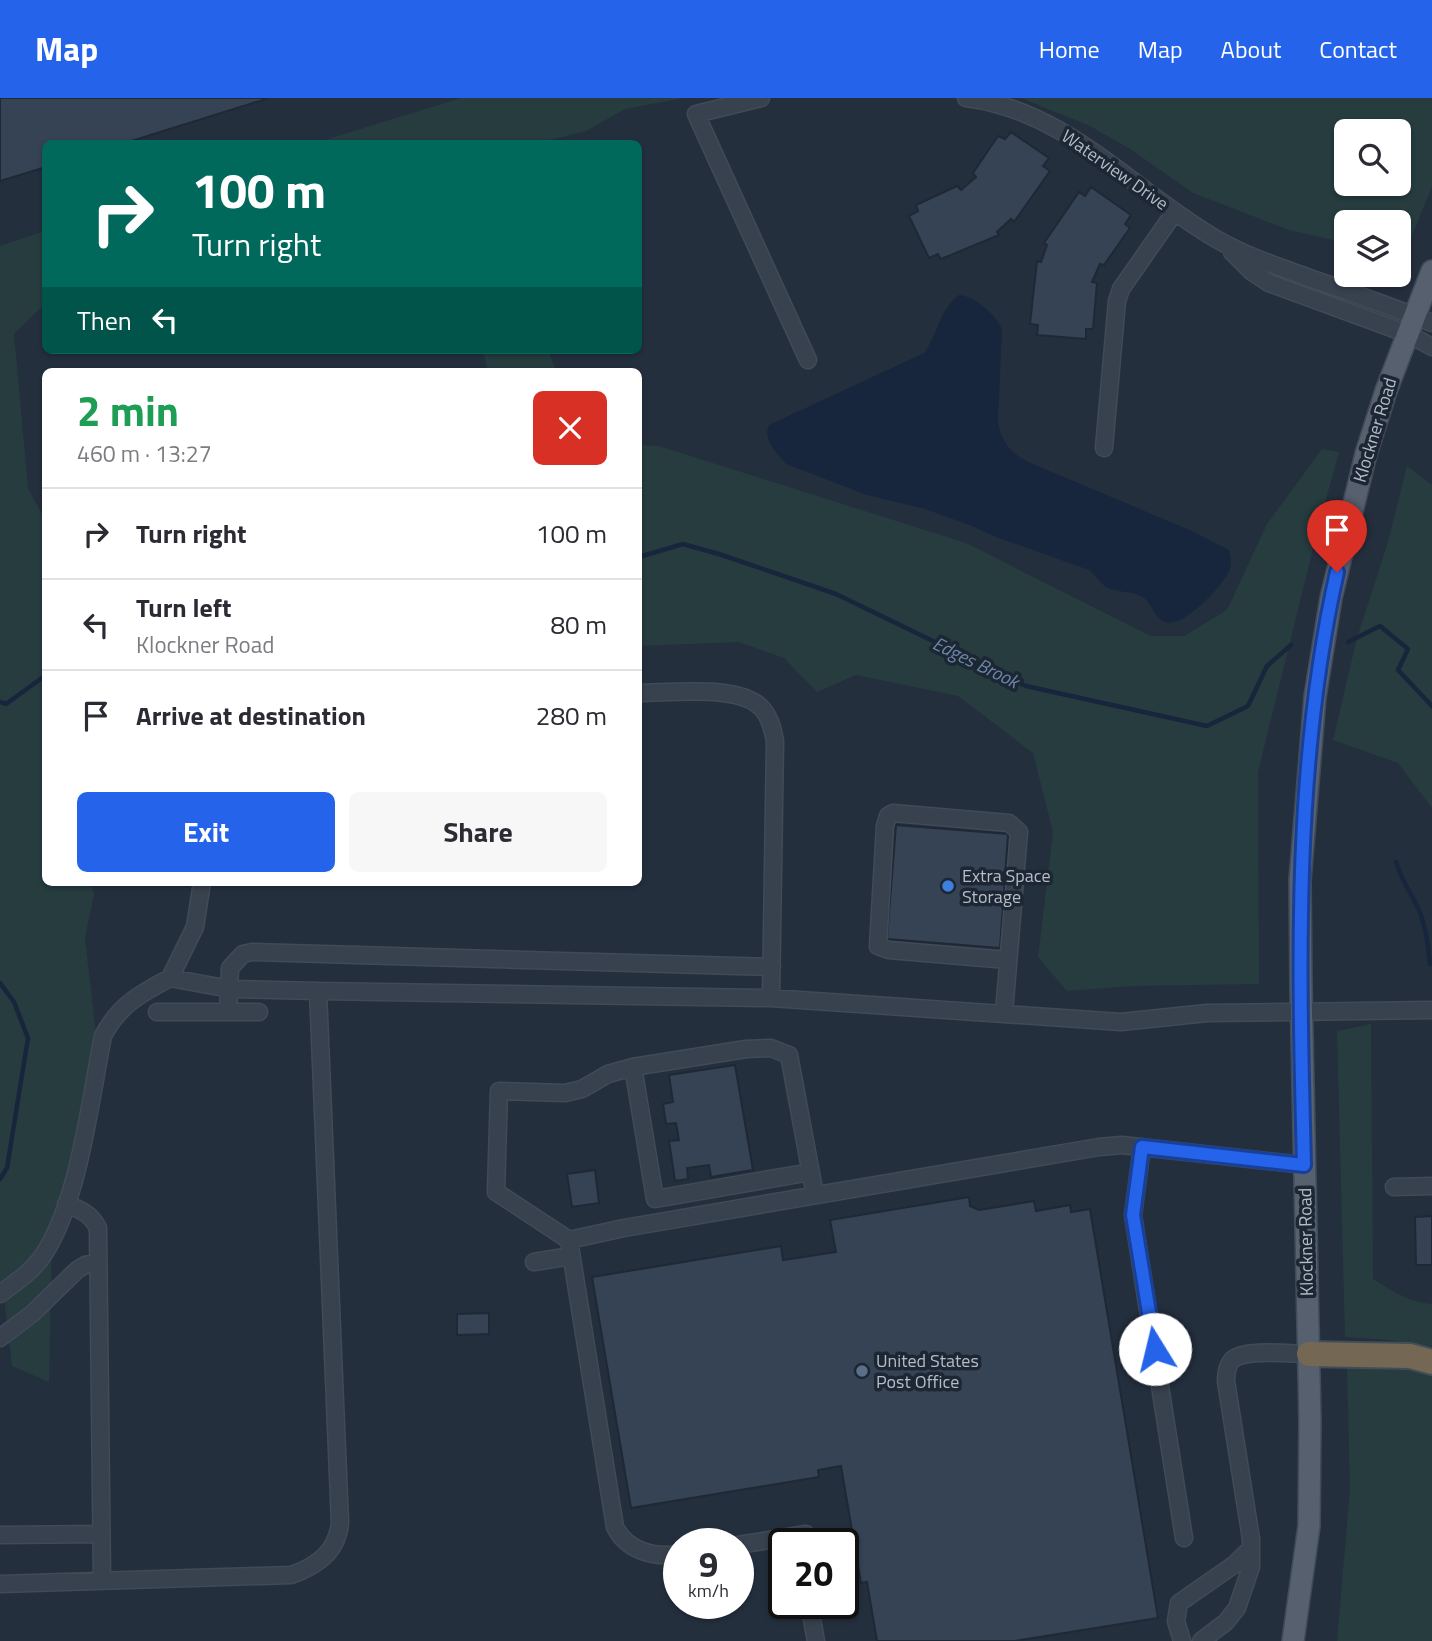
<!DOCTYPE html>
<html lang="en">
<head>
<meta charset="utf-8">
<style>
	:root { --surface:#fff; --page:#f7f7f7; --text:#2b2b33; --muted:#7c7c81; --line:#e1e1e2; --accent:#2563eb }
	body { margin:0; font-family:"Titillium Web",sans-serif; background:var(--page); color:var(--text); height:100vh; display:flex; flex-direction:column; font-size:26px; white-space:nowrap }
	* { box-sizing:border-box; margin:0 }
	p { font-size:23px; color:var(--muted) }
	.icon { flex:none; width:38px; height:38px; fill:none; stroke:currentColor; stroke-width:2; stroke-linecap:round; stroke-linejoin:round }
	.map { position:relative; flex:1; overflow:hidden }
	.panel { position:absolute; left:42px; top:270px; width:600px; height:518px; display:flex; flex-direction:column; background:var(--surface); border-radius:10px; box-shadow:0 2px 5px #0004 }
	.panel>* { flex:none }
	.top-card { position:absolute; left:42px; top:42px; width:600px; height:214px; border-radius:10px; box-shadow:0 2px 5px #0004; background:#00695c; color:#fff; overflow:hidden }
	.buttons { position:absolute; left:1334px; top:21px; display:grid; gap:14px }
	.buttons a { display:grid; place-items:center; width:77px; height:77px; border-radius:10px; background:var(--surface); box-shadow:0 2px 5px #0004; font-size:35px }
	.speed { position:absolute; left:663px; top:1430px; display:flex; gap:14px; font-size:35px; font-weight:700; text-align:center }
	.speed>* { display:grid; place-content:center; width:91px; height:91px; border-radius:50%; background:var(--surface); box-shadow:0 2px 5px #0004; line-height:1 }
	.speed small { font-size:18px; font-weight:400 }
	.speed .limit { border:4px solid #111; border-radius:10px; background:#fff; color:#111 }
	.pin { position:absolute; display:grid; place-items:center; width:60px; height:60px; color:#fff; margin:-72px -30px; border-radius:50% 50% 50% 0; rotate:-45deg; box-shadow:0 0 7px #0007 }
	.pin .icon { rotate:45deg }
	.me { position:absolute; width:77px; margin:-38px; rotate:351deg; stroke-linejoin:round; filter:drop-shadow(0 0 5px #0008) }
	.turn { display:flex; align-items:center; gap:24px; height:147px; padding:0 35px; font-size:32px }
	.turn .icon { width:91px; height:91px; stroke-width:2.5 }
	.turn b { display:block; font-size:49px; line-height:60px }
	.then { display:flex; align-items:center; height:66px; padding:0 35px; background:#0003; gap:14px; font-size:26px }
	.round { display:grid; place-items:center; flex:none; width:74px; height:74px; border-radius:10px; background:var(--page) }
	.summary { display:flex; align-items:center; justify-content:space-between; height:119px; padding:0 35px }
	h1 { font-size:42px; font-weight:700; line-height:52px; color:#1e9e55 }
	.cta { display:flex; gap:14px; margin-top:auto; padding:14px 35px }
	.cta a { flex:1; height:80px; border-radius:10px; background:var(--accent); color:#fff; font-size:28px; font-weight:700; line-height:80px; text-align:center }
	.cta a+a { background:var(--page); color:var(--text) }
	ul { padding:0; list-style:none }
	li { display:flex; align-items:center; gap:21px; height:91px; padding:0 35px; border-top:2px solid var(--line) }
	li div { flex:1 }
	li b { display:block; font-size:26px }
	li em { font-style:normal }
	header { display:flex; align-items:center; gap:42px; box-sizing:border-box; height:98px; padding:0 35px; background:var(--accent); color:#fff }
	header strong { font-size:33px }
	nav { display:flex; gap:38px; margin-inline-start:auto; font-size:24px }
	.map>svg:first-child { display:block }
</style>
</head>
<body>
<header>
<strong>Map</strong>
<nav><a>Home</a><a>Map</a><a>About</a><a>Contact</a></nav>
</header>
<div class="map">
<svg width="1432" height="1543" viewBox="0 0 1432 1543">
	<rect width="100%" height="100%" fill="#242f3e"/>
	<path fill="#263c3f" fill-rule="evenodd" d="M461 0H684L625 11 586 33 539 45H315Z
		M1021 0H1432V89L1400 166 1398 165V124H1346V145L1289 132 1193 95 1130 51 1090 28ZM1398 33V86H1346V33Z
		M45 133V206L14 236 28 390 45 422 46 784H90L94 796 85 840 99 962 52 1141 49 1284 12 1268 3 1190H0V148Z
		M483 252H548L556 273H488Z
		M639 347 659 348 966 445 1151 538H1184L1227 512 1267 426 1322 351 1339 354 1318 430 1258 674 1259 886 1132 888 1067 893 1038 859 1053 734 1033 655 958 598 856 577 817 594 784 560 739 544 639 548Z
		M1407 368 1432 387V710L1398 665 1333 642 1357 540 1388 444Z
		M1371 926 1373 1181C1391 1192 1410 1205 1432 1206V1249L1388 1242 1345 1239 1337 933Z
		M1347 1268 1420 1269 1432 1275V1543H1337L1350 1391Z"/>
	<path fill="#17263c" d="M959 197C975 198 996 217 1002 231L998 324C1002 346 1012 357 1033 366L1192 433 1229 452C1231 458 1232 466 1229 473 1223 488 1182 531 1165 524 1154 520 1153 507 1144 500 1135 493 1119 495 1108 490 1100 486 1096 477 1089 472L996 439 972 428 925 411 867 397 786 366C777 356 762 341 769 327L924 255C938 236 939 212 959 197Z"/>
	<g fill="none" stroke-linecap="round" stroke-linejoin="round">
		<path stroke="#17263c" stroke-width="4.5" d="M639 459 683 446 722 457 836 496 1026 588 1207 628 1248 608 1267 568 1291 547
			M1348 544 1380 528 1408 551 1398 572 1432 608
			M0 604 6 606 46 577
			M1396 764C1401 781 1410 794 1418 810 1426 828 1428 847 1430 866
			M0 885 14 904 28 940 7 1070 0 1081"/>
	</g>
	<path fill="#364354" stroke="#1f2835" stroke-width="2" d="M0 0H269L122 46H46V69L0 83Z
		M1011 34 1049 60 1043 68 1050 73 1014 124 1011 121 997 134 999 137 941 161 938 156 929 160 909 118 918 113 916 107 957 88 961 92 976 79 973 75 998 38 1005 41Z
		M1091 89 1131 117 1125 126 1130 130 1104 167 1100 166 1092 184 1097 185 1093 231H1086V241L1037 237 1038 227 1030 226 1037 163 1041 164 1047 147 1044 145 1079 94 1085 98Z
		M896 727 1008 736 1000 850 887 841Z
		M735 967 753 1072 711 1079 709 1067 687 1070 688 1081 675 1083 669 1043 679 1042 676 1025 666 1026 663 1006 673 1004 669 977Z
		M595 1072 599 1105 572 1109 567 1076Z
		M969 1099 970 1108 979 1112 1034 1103 1036 1113 1070 1107 1071 1114 1090 1111 1158 1520 1015 1543H877L867 1484 861 1485 841 1368 818 1372 819 1379 631 1410 592 1179 781 1148 783 1162 836 1154 830 1122Z
		M1432 1118V1167H1416L1415 1119Z
		M489 1215V1236L457 1237V1216Z"/>
	<g fill="none" stroke-linecap="round" stroke-linejoin="round">
		<g stroke="#414a57" stroke-width="19">
			<path id="minor" d="M761 0 696 16 808 262
				M966 0C1067 12 1134 94 1218 142 1246 158 1277 168 1307 179 1349 194 1391 208 1432 225
				M1232 154 1251 173 1269 185 1408 236 1432 249
				M1104 350 1117 203 1121 191 1174 115
				M639 595C670 595 745 585 764 613 771 622 773 633 775 643L771 900
				M202 784 195 829 170 880 230 891 318 893
				M157 914H228
				M259 914H228L230 870 243 856 252 854 772 869
				M1004 915 1019 734 1009 725 893 715 888 718 885 728 878 848 889 852 1008 862
				M633 969 655 1101 811 1074
				M1142 1049 1133 1117 1184 1440
				M1394 1089 1432 1088
				M815 1097 789 957 771 950 746 951 633 969 608 976 582 991 565 995 499 993 496 1094 569 1142 624 1130 1099 1049 1122 1047 1304 1067
				M66 1106C81 1112 90 1115 98 1130L102 1483
				M569 1142 615 1429C627 1453 654 1460 679 1456
				M534 1164 571 1158
				M0 1196C16 1184 33 1173 44 1156 79 1102 90 1003 103 938 119 907 140 896 170 880
				M0 1240 33 1215 77 1172 85 1167 98 1164
				M0 1437 101 1436
				M738 1447 806 1436
				M0 1486 291 1477C317 1468 337 1454 340 1425L318 893 771 900 1121 924 1207 915 1432 912
				M809 1505 816 1543
				M1182 1543 1176 1523 1179 1505 1235 1466 1251 1450
				M1201 1543 1226 1524 1237 1510 1251 1469V1441L1226 1283C1226 1276 1227 1268 1232 1262 1245 1250 1291 1256 1309 1256"/>
		</g>
		<g stroke="#414a57" stroke-width="24">
			<path id="major" d="M1293 1543 1309 1428 1310 1324 1301 891 1300 782 1315 599 1331 500 1366 356 1386 293 1432 173"/>
		</g>
		<g stroke="#434c59" stroke-width="28">
			<path id="highway" d="M1309 1256 1410 1258 1432 1264"/>
		</g>
		<use href="#minor" stroke="#38414e" stroke-width="16"/>
		<use href="#major" stroke="#56606e" stroke-width="21"/>
		<use href="#highway" stroke="#746855" stroke-width="24"/>
	</g>
	<g fill="none" stroke-linecap="round" stroke-linejoin="round">
		<g stroke="#184099" stroke-width="18">
			<path id="route" d="M1155 1251 1133 1117 1142 1049 1304 1067C1299 868 1293 669 1337 474"/>
		</g>
		<use href="#route" stroke="#2563eb" stroke-width="12"/>
	</g>
	<circle fill="#3f7fe0" stroke="#1d2633" stroke-width="2.5" cx="948" cy="788" r="7"/>
	<circle fill="#5c6f8a" stroke="#1d2633" stroke-width="2.5" cx="862" cy="1273" r="7"/>
	<g text-anchor="middle" stroke-width="7" stroke-linejoin="round" paint-order="stroke">
		<g font-size="18" fill="#b4bcc9" stroke="#1d2633">
			<text transform="translate(1115 72) rotate(35)" y="6">Waterview Drive</text>
			<text transform="translate(1375 332) rotate(-73)" y="6">Klockner Road</text>
			<text transform="translate(1306 1144) rotate(-91)" y="6">Klockner Road</text>
		</g>
		<g font-size="18" fill="#b4bcc9" stroke="#1d2633" text-anchor="start">
			<text x="962" y="784">Extra Space<tspan x="962" dy="21">Storage</tspan></text>
			<text x="876" y="1269">United States<tspan x="876" dy="21">Post Office</tspan></text>
		</g>
		<g font-size="19" font-style="italic" fill="#6d86a8" stroke="#1d2633">
			<text transform="translate(976 564) rotate(26)" y="7">Edges Brook</text>
		</g>
	</g>
</svg>
<div class="buttons">
<a><svg class="icon" aria-label="search" viewBox="0 0 24 24"><circle cx="10" cy="10" r="6"/><path d="M15 15l6 6"/></svg></a>
<a><svg class="icon" aria-label="layers" viewBox="0 0 24 24"><path d="M12 4l9 5-9 5-9-5zM3 14l9 5 9-5"/></svg></a>
</div>
<div class="speed"><div>9<small>km/h</small></div><div class="limit">20</div></div>
<div class="pin" style="left:1337px;top:474px;background:#d93025"><svg class="icon" aria-label="arrive" viewBox="0 0 24 24"><path d="M6 21V4h12l-3 4 3 4H6"/></svg></div>
<svg class="me" style="left:1155px;top:1251px" viewBox="-20 -20 40 40"><circle r="19" fill="#fff"/><path d="M0-13L10 11 0 6-10 11z" fill="#2563eb"/></svg>
<div class="top-card">
<div class="turn"><svg class="icon" aria-label="right" viewBox="0 0 24 24"><path d="M7 20v-9h11M14 6l5 5-5 5"/></svg><div><b>100 m</b>Turn right</div></div>
<div class="then">Then<svg class="icon" aria-label="left" viewBox="0 0 24 24"><path d="M17 20v-9H6M10 6l-5 5 5 5"/></svg></div>
</div>
<section class="panel">
<div class="summary"><div><h1>2 min</h1><p>460 m · 13:27</p></div><a class="round" style="background:#d93025;color:#fff"><svg class="icon" aria-label="close" viewBox="0 0 24 24"><path d="M6 6l12 12M18 6L6 18"/></svg></a></div>
<ul>
<li><svg class="icon" aria-label="right" viewBox="0 0 24 24"><path d="M7 20v-9h11M14 6l5 5-5 5"/></svg><div><b>Turn right</b></div><em>100 m</em></li>
<li><svg class="icon" aria-label="left" viewBox="0 0 24 24"><path d="M17 20v-9H6M10 6l-5 5 5 5"/></svg><div><b>Turn left</b><p>Klockner Road</p></div><em>80 m</em></li>
<li><svg class="icon" aria-label="arrive" viewBox="0 0 24 24"><path d="M6 21V4h12l-3 4 3 4H6"/></svg><div><b>Arrive at destination</b></div><em>280 m</em></li>
</ul>
<div class="cta"><a>Exit</a><a>Share</a></div>
</section>
</div>
</body>
</html>
